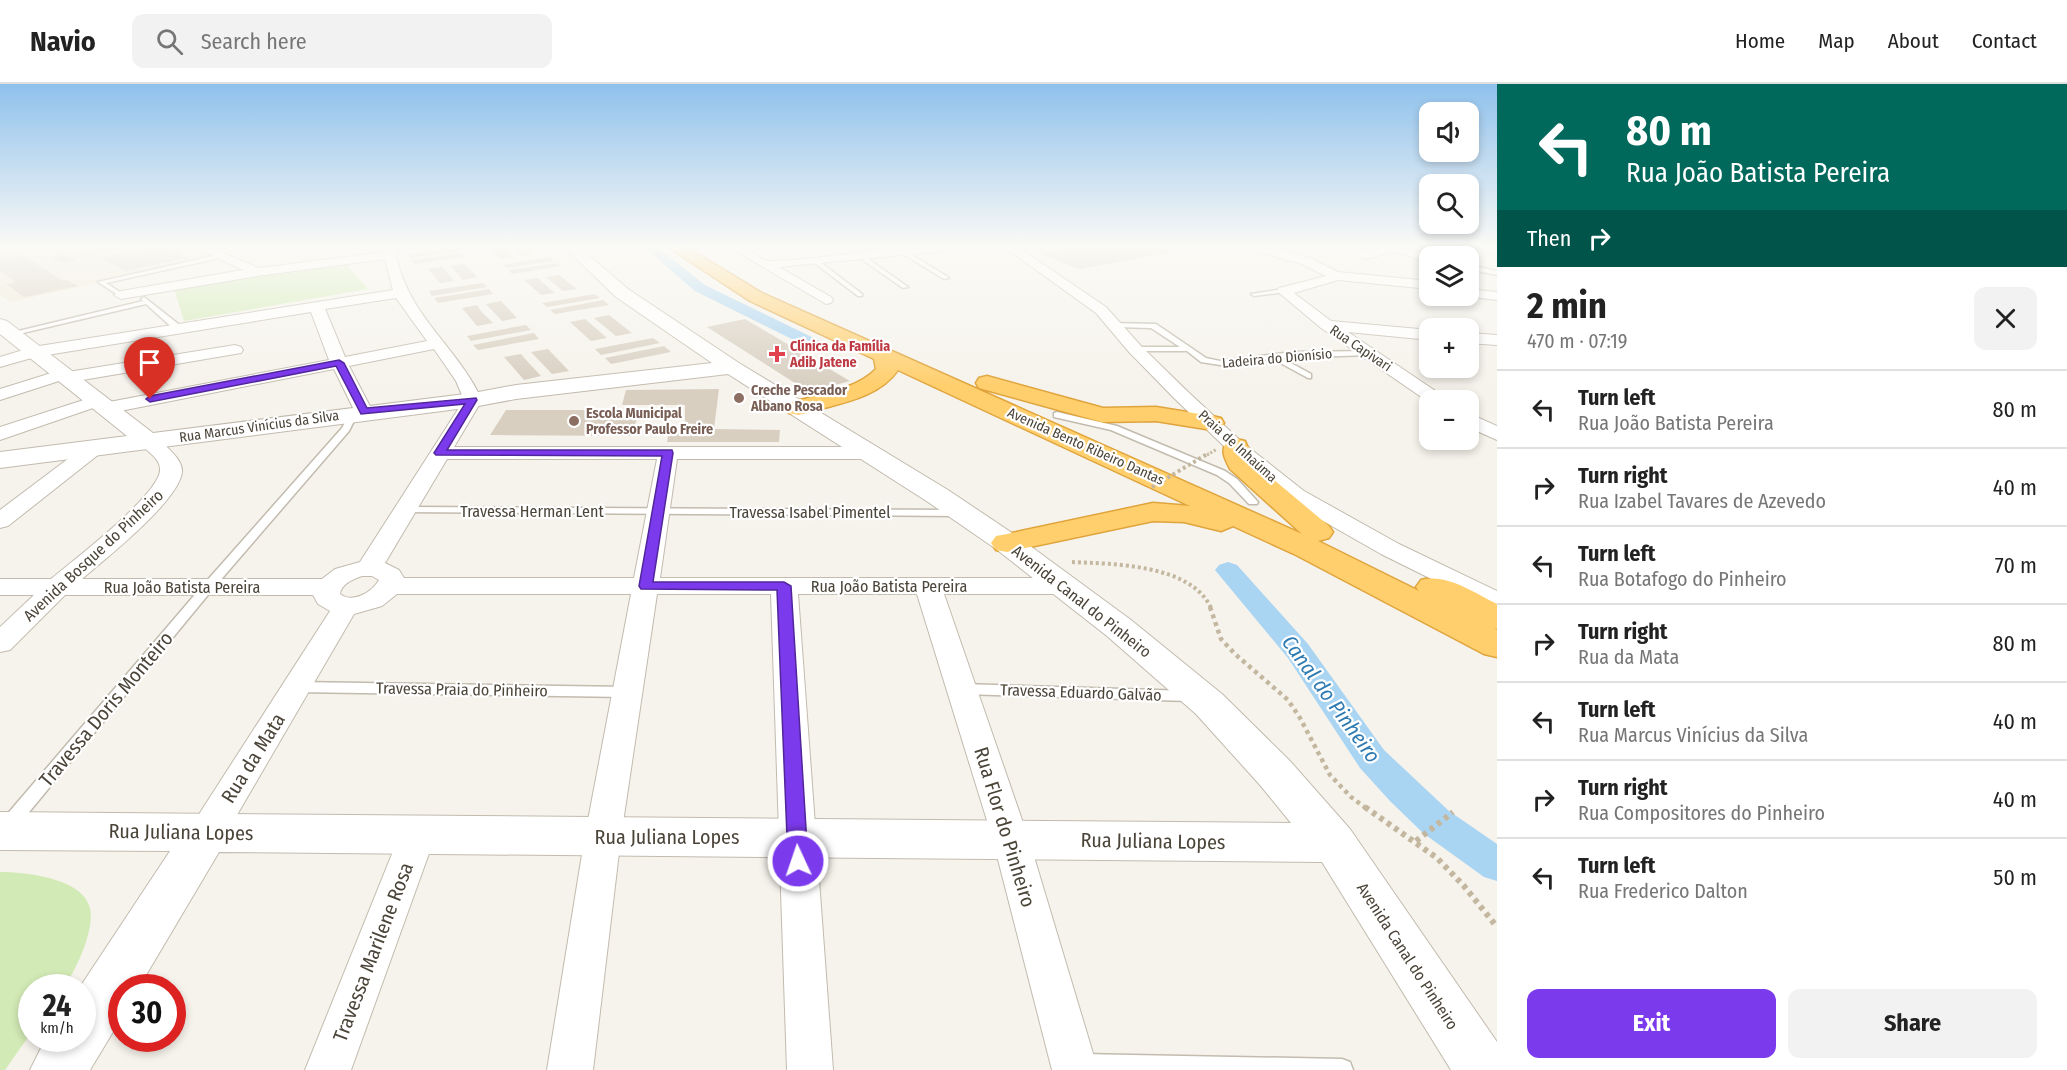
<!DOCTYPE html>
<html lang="en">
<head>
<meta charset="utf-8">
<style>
	:root { --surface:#fff; --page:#f2f2f2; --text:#222; --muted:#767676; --line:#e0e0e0; --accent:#7c3aed }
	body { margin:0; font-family:"Fira Sans Condensed",sans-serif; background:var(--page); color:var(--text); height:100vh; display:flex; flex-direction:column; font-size:22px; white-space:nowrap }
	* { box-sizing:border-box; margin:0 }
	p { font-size:20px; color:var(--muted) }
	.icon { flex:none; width:33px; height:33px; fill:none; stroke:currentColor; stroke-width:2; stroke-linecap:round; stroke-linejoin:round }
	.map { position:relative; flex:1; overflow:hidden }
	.sheet { display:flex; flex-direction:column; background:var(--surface); width:570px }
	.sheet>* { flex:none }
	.guide { background:#00695c; color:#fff; overflow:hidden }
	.controls { position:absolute; left:1419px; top:18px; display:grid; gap:12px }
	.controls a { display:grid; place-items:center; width:60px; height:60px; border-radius:12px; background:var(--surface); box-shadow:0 3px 9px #0003; font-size:30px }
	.speed { position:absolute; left:18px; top:890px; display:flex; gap:12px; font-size:30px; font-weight:700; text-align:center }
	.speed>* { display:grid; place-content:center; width:78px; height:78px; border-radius:50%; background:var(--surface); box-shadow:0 3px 9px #0003; line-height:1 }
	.speed small { font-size:15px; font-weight:400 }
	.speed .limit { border:9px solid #d22; background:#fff; color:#111 }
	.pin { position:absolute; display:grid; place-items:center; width:51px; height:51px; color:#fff; margin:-62px -26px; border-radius:50% 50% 50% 0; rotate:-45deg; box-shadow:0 0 6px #0007 }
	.pin .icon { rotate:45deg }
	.me { position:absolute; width:66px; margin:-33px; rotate:357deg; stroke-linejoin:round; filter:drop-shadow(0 0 4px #0008) }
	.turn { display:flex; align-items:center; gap:21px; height:126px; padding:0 30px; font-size:27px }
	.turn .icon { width:78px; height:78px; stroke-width:2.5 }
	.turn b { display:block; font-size:42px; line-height:51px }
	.then { display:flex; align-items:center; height:57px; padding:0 30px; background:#0003; gap:12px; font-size:22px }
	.round { display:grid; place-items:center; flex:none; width:63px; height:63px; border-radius:12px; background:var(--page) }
	.headline { display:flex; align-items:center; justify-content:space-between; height:102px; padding:0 30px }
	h1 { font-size:36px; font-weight:700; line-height:45px }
	.button { display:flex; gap:12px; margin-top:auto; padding:12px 30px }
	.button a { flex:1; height:69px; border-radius:12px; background:var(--accent); color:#fff; font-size:24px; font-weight:700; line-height:69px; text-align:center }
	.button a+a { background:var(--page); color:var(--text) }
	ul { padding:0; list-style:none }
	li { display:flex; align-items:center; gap:18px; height:78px; padding:0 30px; border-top:2px solid var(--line) }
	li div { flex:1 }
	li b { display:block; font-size:22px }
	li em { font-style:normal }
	header { display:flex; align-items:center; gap:36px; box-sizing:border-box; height:84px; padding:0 30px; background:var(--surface); border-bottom:2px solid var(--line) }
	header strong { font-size:28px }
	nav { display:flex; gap:33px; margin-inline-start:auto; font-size:21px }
	.search { width:420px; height:54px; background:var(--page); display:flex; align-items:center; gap:15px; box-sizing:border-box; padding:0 21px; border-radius:12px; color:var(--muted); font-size:22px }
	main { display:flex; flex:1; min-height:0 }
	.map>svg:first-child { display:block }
</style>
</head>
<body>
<header>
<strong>Navio</strong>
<div class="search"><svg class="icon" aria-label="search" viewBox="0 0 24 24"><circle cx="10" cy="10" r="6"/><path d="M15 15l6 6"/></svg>Search here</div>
<nav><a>Home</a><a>Map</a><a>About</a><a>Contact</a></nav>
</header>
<main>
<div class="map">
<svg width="1497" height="986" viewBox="0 0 1497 986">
	<rect width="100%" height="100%" fill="#f6f3ec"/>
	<path fill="#efe8d6" d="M30 163H189L214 174 10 218 0 211V168Z"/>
	<path fill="#d2eab5" d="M344 178 368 205 184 237 174 205Z
		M0 788C25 788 83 794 90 824 95 846 76 886 64 903H32L31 949 5 986H0Z"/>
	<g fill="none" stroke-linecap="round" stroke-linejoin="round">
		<path fill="#a9d4f2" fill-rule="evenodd" d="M644 163H657L705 201 826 260 828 263 820 268 814 266 695 207Z
			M1228 478 1237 481 1308 560 1384 666 1449 727 1497 760V797L1484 793 1423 749 1390 717 1360 684 1288 574 1215 486 1219 481Z"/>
	</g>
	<path fill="#d8cfc1" d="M108 163 128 164 83 173 76 169Z
		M154 163H164L187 174 125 187 100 173Z
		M487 163H502L514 173 501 175Z
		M510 163H525L534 170 521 172Z
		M1024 163H1052V164L1032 167Z
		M1076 163H1170L1183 166 1080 185 1038 169Z
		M456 164 459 167 410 174 408 171Z
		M461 169 464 173 414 180 412 176Z
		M66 170 76 176 64 179 50 173Z
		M23 171 63 197 67 196 78 202 24 213 6 200 16 198 0 187V176Z
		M550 173 554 177 506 184 502 181Z
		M557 179 561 182 512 190 508 186Z
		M464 180 477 193 463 196 450 182Z
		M442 183 446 187 454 197 440 199 428 185Z
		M559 191 577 205 563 207 546 193Z
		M538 194 543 199 555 209 541 211 524 196Z
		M483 199 487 203 432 212 429 207Z
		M489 205 493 210 438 219 434 214Z
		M595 210 600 214 547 223 542 219Z
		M603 216 609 221 555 230 550 226Z
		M501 217 517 234 502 237 486 220Z
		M477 221 481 227 493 239 477 242 462 224Z
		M609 231 632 249 616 252 594 234Z
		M585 235 592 241 607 254 591 257 570 238Z
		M745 235 850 297 809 308 707 243Z
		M526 241 531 246 471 257 467 252Z
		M534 249 539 255 478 266 473 261Z
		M653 254 660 259 601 271 595 265Z
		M664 262 671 268 611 280 605 274Z
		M548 265 569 287 552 290 531 268Z
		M521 270 527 277 541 292 524 296 504 273Z
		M719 305 714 345 780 346 779 358H667L669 346 685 345V321H622L626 306Z
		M506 326H640L631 352 490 351Z"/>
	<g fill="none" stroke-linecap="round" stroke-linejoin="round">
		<g stroke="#c2bbae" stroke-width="3">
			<path id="service" d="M235 163H245L214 171 211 169Z
				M902 165 948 193 949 194 944 195 900 168Z
				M222 170 224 173 106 199 123 210V212L121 213 98 198Z
				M857 170H861L908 203 903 204 857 172Z
				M812 175H816L862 210V212H858L812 177Z
				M1468 181 1497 187V191L1468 185Z
				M1284 205 1287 207 1286 208 1254 212 1251 210Z
				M144 213 182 243V247H176L146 220 10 252 6 250 143 217 141 215Z
				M1112 239 1156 240 1206 274 1220 277 1293 268 1370 267 1374 269 1370 271 1282 274 1311 290V294H1308L1273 275 1220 281 1201 278 1187 267H1132L1131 265 1135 263H1180L1151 244 1115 243H1112Z
				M354 326 358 329 349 347 212 506 16 744 10 746 4 744 2 739 4 734 204 500 342 344 350 329Z
				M1057 328 1117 342 1225 387 1237 395 1258 418 1257 420H1249L1229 399 1217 391 1111 346 1054 333V329Z
				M405 423 958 426 963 429 958 432 401 428 400 426 401 424Z
				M296 598 627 603 632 604 634 608 632 612 627 613 296 608 291 607 289 603 291 599Z
				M963 600 1189 607 1194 608 1196 612 1194 616 1189 617 963 610 958 609 956 605 958 601Z
				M1081 970 1342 975 1350 978 1353 986H1072L1070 981 1073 973Z"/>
		</g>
		<g stroke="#c2bbae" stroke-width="2">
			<path id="minor" d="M0 163H26L24 166 0 170Z
				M194 163H209L259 184 386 168 391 163H403L396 171C408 232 457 262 482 316L454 363H867L874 365 877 369 874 373 867 375H677L660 494H1064L1073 496 1077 502 1073 508 1064 510H944L1029 756 1098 986H1052L993 756 917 510H798L833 986H787L771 510H657L621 752 593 986H547L585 752 631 510H397L382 522 354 530 220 760 207 764 194 760 189 749 194 738 330 527 318 520 313 511H65L10 566 0 568V543L34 511H0V495H51C71 478 162 409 160 385 160 373 144 366 138 357L141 353C152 350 157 354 165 361 172 368 183 378 182 388 179 417 105 475 82 495H322L335 485 360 478 464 316 456 297 434 265 349 282 373 328 371 332H357L355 328 334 285 105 330 98 328 96 323 0 356V343L96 312 102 313 104 319 329 276 311 228 35 273 0 283V273L33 263 393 206 385 175 257 192 121 215 114 211 121 207 243 186ZM396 214 427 257 345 273 325 225ZM447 375H657L634 494H404L399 486 385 479ZM362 492H372L379 496C372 508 353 520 340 510 341 500 353 495 362 492Z
				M729 163C751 161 757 177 771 177 831 176 891 159 951 163L945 167 779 183 831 213 833 216 831 219 826 220Z
				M1004 163H1018L1106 223 1141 262 1186 306 1243 359 1304 407 1399 460 1497 507V525L1488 523 1381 470 1288 417 1229 367 1174 314 1129 268 1096 229Z
				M1249 163H1268L1310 174 1338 188 1430 197V205L1338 196 1294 209 1331 237 1430 246V256L1348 248 1443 312 1446 316H1430V319L1321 244 1277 207 1279 204 1326 192 1302 180 1251 166Z
				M1384 163H1402L1435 172H1430V178L1394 168 1364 175 1358 171 1360 168Z
				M1479 163H1497V169L1481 166Z
				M1468 205 1497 208V216L1463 212H1468Z
				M1468 249 1497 251V261L1468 259Z
				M235 261 241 263 243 266 241 269 65 299 59 297 0 316V305L61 286 68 288Z
				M1468 329 1497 342V356L1468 343Z
				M96 357 103 359 106 363 103 367 8 442 0 444V426L89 359Z
				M418 735 431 739 436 750 351 986H305L400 750 405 739Z"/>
		</g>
		<g stroke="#c2bbae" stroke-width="2">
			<path id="tertiary" d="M564 163H579L628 205 739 279 948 406 1018 453 1131 536 1222 610 1290 677 1350 745 1497 958V986H1451L1322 778 219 768 139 903H122V933L90 986H30L46 954H82V903H80L170 767 0 766V728L1291 739 1260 701 1196 630 1107 552 996 465 928 418 728 290 516 315 473 323 0 384V368L127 352 0 250V235L7 237 153 349 473 309 516 301 712 279 616 213Z"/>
		</g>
		<g stroke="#e0a43c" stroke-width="3">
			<path id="motorway" d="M668 163H686L762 209 1302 450 1230 385C1225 375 1220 367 1227 357L1236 355 1245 357 1255 380 1329 442 1333 448 1329 454 1318 457 1419 507 1416 503 1421 496C1447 489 1474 509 1497 520V545L1494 544 1497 546V573L1484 570 1296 471 1233 442 1221 447 1184 438 1153 437 1007 468 996 466 991 459 996 452 1007 450 1153 419 1190 422 898 286C878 315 838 319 807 329L798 331 789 329 786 324 789 319C817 311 856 306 876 285L874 275 750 217Z
				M987 292 1103 324 1156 323 1212 332 1221 334 1224 339 1221 344 1212 346 1156 337 1102 338 979 304 976 299 979 294Z"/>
		</g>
		<path stroke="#c4b79f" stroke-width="4" stroke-dasharray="3 3" stroke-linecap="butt" d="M1072 478C1113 480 1191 480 1211 524"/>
		<path stroke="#c4b79f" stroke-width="4.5" stroke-dasharray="4 4" stroke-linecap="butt" d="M1210 523 1221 555 1235 570 1288 616 1300 634 1330 691 1351 713 1367 725"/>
		<path stroke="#c4b79f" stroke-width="6" stroke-dasharray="4.5 4.5" stroke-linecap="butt" d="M1365 723 1437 774 1464 802 1497 843
			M1416 757 1453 728"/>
		<use href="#service" fill="#fff" fill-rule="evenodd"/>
		<use href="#minor" fill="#fff" fill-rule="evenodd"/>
		<use href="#tertiary" fill="#fff" fill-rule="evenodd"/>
		<use href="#motorway" fill="#ffcf6e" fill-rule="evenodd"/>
		<path stroke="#c4b79f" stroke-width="3" stroke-dasharray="2 2" stroke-linecap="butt" d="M1207 371 1217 365"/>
		<path stroke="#c4b79f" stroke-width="4" stroke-dasharray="3 3" stroke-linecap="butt" d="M1152 403 1209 369"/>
	</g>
	<linearGradient id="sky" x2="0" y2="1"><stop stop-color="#8fc1ec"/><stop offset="0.54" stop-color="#fbfaf6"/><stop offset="1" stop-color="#fbfaf6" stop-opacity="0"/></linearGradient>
	<rect width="1497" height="301" fill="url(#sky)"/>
	<path fill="#7c3aed" stroke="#51269a" stroke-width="1.5" d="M339 276 344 279 367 324 476 314 477 316 447 366H672L673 369 653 498H784L791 502 808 777 805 783 798 786 791 783 788 777 777 506 641 505 639 502 662 372 436 371 434 369 465 320 361 330 336 282 150 318 146 315 150 312Z"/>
	<path fill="#e0444e" stroke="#fff" stroke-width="2" d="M774 261h6v6h6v6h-6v6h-6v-6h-6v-6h6z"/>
	<g fill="#8d6e63" stroke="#fff" stroke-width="2">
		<circle cx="739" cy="314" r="6"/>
		<circle cx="574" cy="337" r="6"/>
	</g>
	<g text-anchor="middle" stroke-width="4.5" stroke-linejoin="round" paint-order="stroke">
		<g font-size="14" font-weight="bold" fill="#be3a42" stroke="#fff" text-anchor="start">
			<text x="790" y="267">Clínica da Família<tspan x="790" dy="16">Adib Jatene</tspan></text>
		</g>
		<g font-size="14" fill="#4b4439" stroke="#fff">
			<text transform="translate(1361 264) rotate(34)" y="5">Rua Capivari</text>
			<text transform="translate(1277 274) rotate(-5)" y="5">Ladeira do Dionísio</text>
			<text transform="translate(259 342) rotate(-8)" y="5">Rua Marcus Vinícius da Silva</text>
			<text transform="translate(1086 362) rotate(24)" y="5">Avenida Bento Ribeiro Dantas</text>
			<text transform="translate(1238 362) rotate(42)" y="5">Praia de Inhaúma</text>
		</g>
		<g font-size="14" font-weight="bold" fill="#785e54" stroke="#fff" text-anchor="start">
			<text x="751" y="311">Creche Pescador<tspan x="751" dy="16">Albano Rosa</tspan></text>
			<text x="586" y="334">Escola Municipal<tspan x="586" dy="16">Professor Paulo Freire</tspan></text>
		</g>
		<g font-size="16" fill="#4b4439" stroke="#fff">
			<text x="532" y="433">Travessa Herman Lent</text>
			<text x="810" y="434">Travessa Isabel Pimentel</text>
			<text transform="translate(93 471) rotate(-43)" y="6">Avenida Bosque do Pinheiro</text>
			<text x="889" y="508">Rua João Batista Pereira</text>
			<text x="182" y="509">Rua João Batista Pereira</text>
			<text transform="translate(1082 517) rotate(38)" y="6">Avenida Canal do Pinheiro</text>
			<text transform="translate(462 605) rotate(1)" y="6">Travessa Praia do Pinheiro</text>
			<text transform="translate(1081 608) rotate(2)" y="6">Travessa Eduardo Galvão</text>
			<text transform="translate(1408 872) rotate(57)" y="6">Avenida Canal do Pinheiro</text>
		</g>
		<g font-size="20" fill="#4b4439" stroke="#fff">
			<text transform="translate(106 625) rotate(-50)" y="7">Travessa Doris Monteiro</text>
			<text transform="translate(253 674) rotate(-58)" y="7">Rua da Mata</text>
			<text transform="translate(1005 743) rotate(73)" y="7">Rua Flor do Pinheiro</text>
			<text transform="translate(181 748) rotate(1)" y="7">Rua Juliana Lopes</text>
			<text x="667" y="760">Rua Juliana Lopes</text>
			<text transform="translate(1153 757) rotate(1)" y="7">Rua Juliana Lopes</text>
			<text transform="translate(373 868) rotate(-69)" y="7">Travessa Marilene Rosa</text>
		</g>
		<g font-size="21" font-style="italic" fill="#2e7ab2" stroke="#fff">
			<text transform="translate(1331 615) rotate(54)" y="7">Canal do Pinheiro</text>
		</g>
	</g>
</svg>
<div class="controls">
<a><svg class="icon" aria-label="sound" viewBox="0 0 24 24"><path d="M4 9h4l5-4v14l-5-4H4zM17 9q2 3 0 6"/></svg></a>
<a><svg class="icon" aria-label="search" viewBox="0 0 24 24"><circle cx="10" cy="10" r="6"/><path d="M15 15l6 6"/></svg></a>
<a><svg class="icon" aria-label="layers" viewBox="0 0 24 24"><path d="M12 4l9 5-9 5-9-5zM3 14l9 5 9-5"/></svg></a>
<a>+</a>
<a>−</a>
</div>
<div class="speed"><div>24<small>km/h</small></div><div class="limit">30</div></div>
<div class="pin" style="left:150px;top:315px;background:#d93025"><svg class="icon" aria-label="arrive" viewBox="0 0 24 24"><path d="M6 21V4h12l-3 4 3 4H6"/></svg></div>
<svg class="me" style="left:798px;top:777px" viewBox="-20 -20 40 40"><circle r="17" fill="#7c3aed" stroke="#fff" stroke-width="3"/><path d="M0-11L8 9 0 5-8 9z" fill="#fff"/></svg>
</div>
<section class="sheet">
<div class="guide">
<div class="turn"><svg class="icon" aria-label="left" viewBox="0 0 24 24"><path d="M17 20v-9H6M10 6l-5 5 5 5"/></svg><div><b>80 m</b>Rua João Batista Pereira</div></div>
<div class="then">Then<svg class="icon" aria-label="right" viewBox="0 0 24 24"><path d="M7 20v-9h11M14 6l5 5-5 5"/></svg></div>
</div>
<div class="headline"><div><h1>2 min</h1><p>470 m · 07:19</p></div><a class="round"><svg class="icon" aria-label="close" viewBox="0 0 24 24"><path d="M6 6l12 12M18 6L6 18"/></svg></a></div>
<ul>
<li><svg class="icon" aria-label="left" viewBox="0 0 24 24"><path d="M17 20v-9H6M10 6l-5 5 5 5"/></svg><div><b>Turn left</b><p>Rua João Batista Pereira</p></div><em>80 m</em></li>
<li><svg class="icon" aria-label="right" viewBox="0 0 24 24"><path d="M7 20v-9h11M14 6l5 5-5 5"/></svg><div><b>Turn right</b><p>Rua Izabel Tavares de Azevedo</p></div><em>40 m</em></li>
<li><svg class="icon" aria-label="left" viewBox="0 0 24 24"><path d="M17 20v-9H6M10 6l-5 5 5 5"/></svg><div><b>Turn left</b><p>Rua Botafogo do Pinheiro</p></div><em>70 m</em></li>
<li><svg class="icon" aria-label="right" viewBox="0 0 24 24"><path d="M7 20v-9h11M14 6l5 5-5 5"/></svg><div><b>Turn right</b><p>Rua da Mata</p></div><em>80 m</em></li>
<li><svg class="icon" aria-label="left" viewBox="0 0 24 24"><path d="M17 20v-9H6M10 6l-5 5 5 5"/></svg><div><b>Turn left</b><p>Rua Marcus Vinícius da Silva</p></div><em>40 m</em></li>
<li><svg class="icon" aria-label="right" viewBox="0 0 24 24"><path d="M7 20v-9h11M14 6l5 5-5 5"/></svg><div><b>Turn right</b><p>Rua Compositores do Pinheiro</p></div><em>40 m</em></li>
<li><svg class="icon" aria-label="left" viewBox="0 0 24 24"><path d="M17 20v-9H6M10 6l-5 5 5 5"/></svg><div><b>Turn left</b><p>Rua Frederico Dalton</p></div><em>50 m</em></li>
</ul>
<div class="button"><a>Exit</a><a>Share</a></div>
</section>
</main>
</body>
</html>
